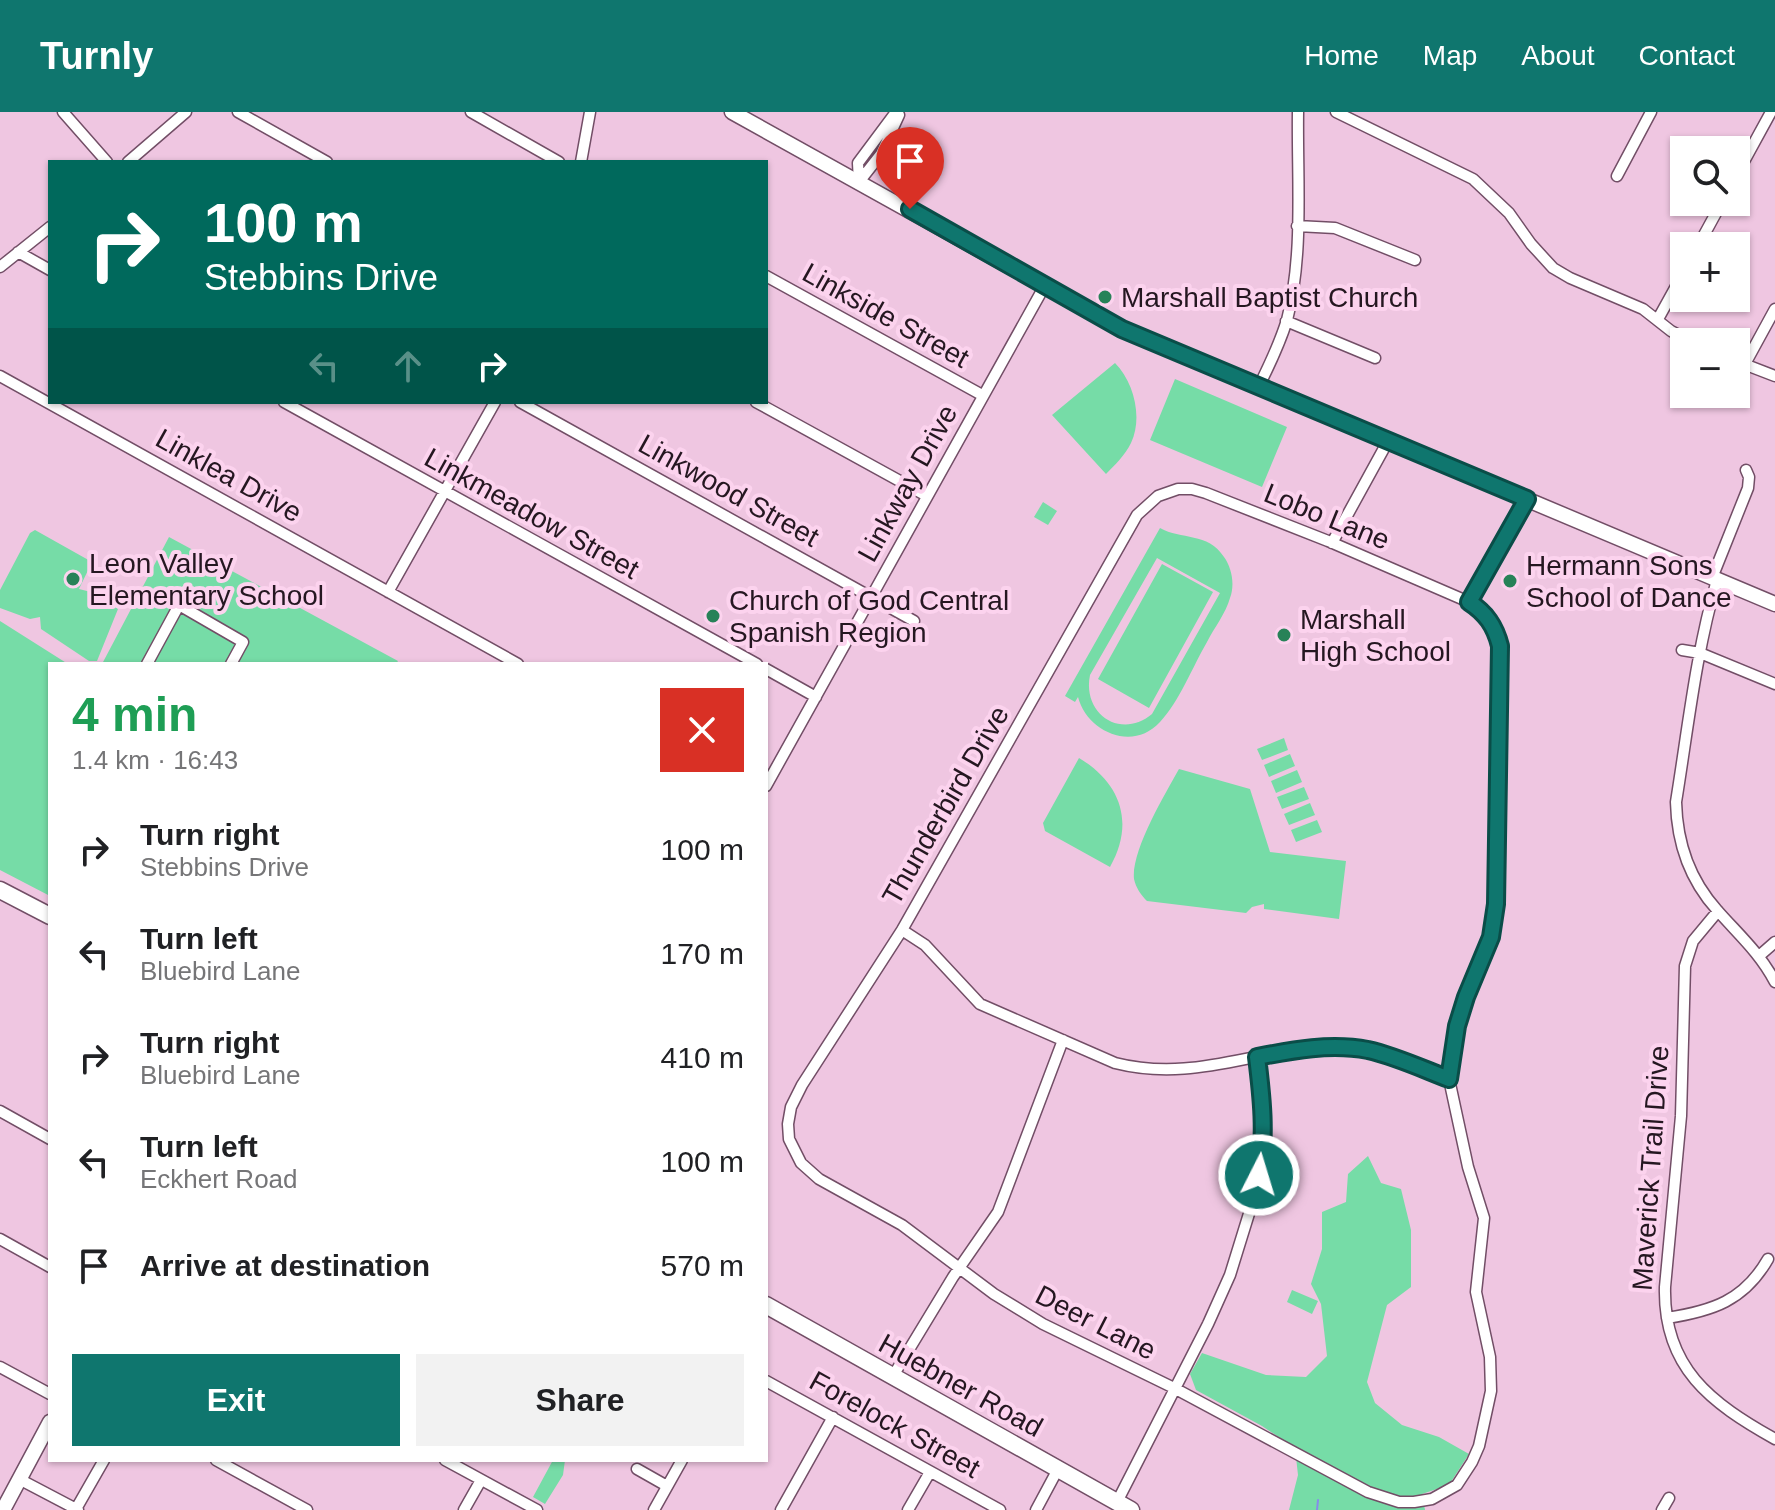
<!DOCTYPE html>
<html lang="en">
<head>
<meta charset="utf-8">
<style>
	:root { --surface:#fff; --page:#f2f2f2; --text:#202124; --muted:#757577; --accent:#0f766e }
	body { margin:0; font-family:Arial,sans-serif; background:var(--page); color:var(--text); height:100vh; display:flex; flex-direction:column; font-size:30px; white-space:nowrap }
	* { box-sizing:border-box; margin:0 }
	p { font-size:26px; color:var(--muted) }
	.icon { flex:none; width:44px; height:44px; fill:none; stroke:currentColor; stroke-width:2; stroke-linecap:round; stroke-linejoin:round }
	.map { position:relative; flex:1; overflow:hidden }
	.panel { position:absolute; left:48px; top:550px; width:720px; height:800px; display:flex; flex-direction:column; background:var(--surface); border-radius:0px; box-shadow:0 2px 6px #0004 }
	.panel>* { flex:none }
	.guide { position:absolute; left:48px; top:48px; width:720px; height:244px; border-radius:0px; box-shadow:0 2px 6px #0004; background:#00695c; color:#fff; overflow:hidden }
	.buttons { position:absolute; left:1670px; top:24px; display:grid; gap:16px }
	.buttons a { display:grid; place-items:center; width:80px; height:80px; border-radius:0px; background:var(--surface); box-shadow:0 2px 6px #0004; font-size:40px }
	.pin { position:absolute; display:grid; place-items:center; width:68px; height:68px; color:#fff; margin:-82px -34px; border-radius:50% 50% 50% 0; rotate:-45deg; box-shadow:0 0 8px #0007 }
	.pin .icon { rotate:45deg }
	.me { position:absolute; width:88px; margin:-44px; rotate:5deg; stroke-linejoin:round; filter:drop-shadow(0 0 6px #0008) }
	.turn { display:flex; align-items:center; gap:28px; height:168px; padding:0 24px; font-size:36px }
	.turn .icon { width:104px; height:104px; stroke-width:2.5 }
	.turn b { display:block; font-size:56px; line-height:68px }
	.lanes { display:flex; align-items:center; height:76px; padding:0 24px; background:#0003; justify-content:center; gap:40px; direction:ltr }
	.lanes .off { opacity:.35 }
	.round { display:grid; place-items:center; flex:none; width:84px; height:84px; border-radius:0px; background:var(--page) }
	.overview { display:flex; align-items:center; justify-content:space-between; height:136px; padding:0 24px }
	h1 { font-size:48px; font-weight:600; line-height:60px; color:#1e9e55 }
	.primary-button { display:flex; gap:16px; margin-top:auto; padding:16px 24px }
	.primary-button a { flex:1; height:92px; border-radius:0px; background:var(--accent); color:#fff; font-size:32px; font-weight:600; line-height:92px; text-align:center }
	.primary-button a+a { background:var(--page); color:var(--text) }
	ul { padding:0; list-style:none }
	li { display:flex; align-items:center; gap:24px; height:104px; padding:0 24px }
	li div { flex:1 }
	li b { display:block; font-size:30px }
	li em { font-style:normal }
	header { display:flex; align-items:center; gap:48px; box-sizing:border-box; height:112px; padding:0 40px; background:var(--accent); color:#fff }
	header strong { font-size:38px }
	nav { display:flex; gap:44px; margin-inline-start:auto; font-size:28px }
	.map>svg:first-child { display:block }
</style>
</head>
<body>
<header>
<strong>Turnly</strong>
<nav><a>Home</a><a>Map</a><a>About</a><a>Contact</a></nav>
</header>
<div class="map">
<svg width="1775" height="1398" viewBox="0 0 1775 1398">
	<rect width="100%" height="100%" fill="#efc6e1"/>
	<path fill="#76dca7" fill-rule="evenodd" d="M1115 251C1134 270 1143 306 1131 331 1125 343 1115 353 1106 362L1052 303Z
		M1175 267 1287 315 1262 375 1150 328Z
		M1043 390 1057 399 1048 413 1034 405Z
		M1160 416C1181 428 1208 420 1224 445 1232 456 1235 473 1230 486 1226 501 1214 516 1207 530 1193 554 1179 590 1160 610 1133 640 1087 620 1078 585L1075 590 1065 584ZM1157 446 1220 481 1152 602C1121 628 1082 602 1090 563Z
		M35 418 92 450 79 477 95 481 118 497 97 549H89L41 517 40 505 30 507 0 496V478L30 421Z
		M169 425 398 549 396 552H102Z
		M1162 452 1213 480 1149 596 1098 567Z
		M0 509 68 552H50V784L0 758Z
		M1284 626 1288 638 1262 648 1257 637Z
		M1290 642 1295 654 1269 665 1264 653Z
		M1079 646C1121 671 1135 711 1110 755L1045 719 1043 711Z
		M1179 657 1250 677 1270 740 1346 749 1339 807 1264 797V792L1252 795 1246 801 1147 789C1141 783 1136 776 1134 767 1131 739 1165 682 1179 657Z
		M1297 658 1302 670 1276 681 1271 669Z
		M1304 675 1309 687 1282 697 1277 685Z
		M1310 691 1315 703 1289 713 1284 702Z
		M1317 708 1322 720 1296 730 1291 718Z
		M1368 1044 1381 1071 1401 1077 1411 1118V1175L1387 1193 1367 1270 1375 1291 1402 1313 1439 1325 1469 1342 1449 1373 1422 1382 1425 1398H1289L1298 1363 1295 1336 1262 1314 1196 1278 1190 1262 1202 1241 1266 1263 1306 1265 1327 1244 1321 1192 1311 1172 1322 1137V1100L1346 1090 1348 1062Z
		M1292 1178 1318 1189 1312 1202 1287 1190Z
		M553 1348H565L563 1363 545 1392 533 1385Z"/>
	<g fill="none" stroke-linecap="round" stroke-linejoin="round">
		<path stroke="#868ceb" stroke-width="2" d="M1317 1398 1318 1388"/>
		<g stroke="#724e66" stroke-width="13">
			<path id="street" d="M63 0 107 50
				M238 0 327 50
				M471 0 559 50
				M1336 0 1473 67 1509 101 1531 132 1553 156 1570 166 1643 197 1671 219 1692 230
				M128 50 186 0
				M581 50 590 0
				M1617 64 1651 0
				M1736 64 1771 0
				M859 70 858 51 896 0
				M859 70 881 42 899 3
				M1297 114 1335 116 1415 148
				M1698 134 1722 90
				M18 140 50 158
				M0 155 50 115
				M766 164 982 283
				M1658 207 1684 160
				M1286 209 1375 246
				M1736 249 1775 264
				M1745 252 1775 197
				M0 264 518 552
				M1258 276C1269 254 1280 231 1287 208 1304 142 1297 68 1298 0
				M284 290 757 552
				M520 290 914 509
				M756 290 927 384
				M1178 377H1192L1206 381 1328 429 1469 490C1486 502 1495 513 1500 534L1496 792 1485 844 1466 885 1457 914 1449 967 1468 1055 1484 1106 1476 1180 1490 1245 1491 1279 1479 1334 1472 1350 1457 1373 1432 1387 1414 1390H1399L1368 1380 1174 1276 1043 1212 994 1182 902 1113 819 1067 801 1051 789 1027 788 1012 791 995 802 973 902 818 1137 403 1158 384Z
				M1332 431 1388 329
				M1712 466 1748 376 1749 365 1746 358
				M1717 468C1696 540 1688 616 1676 690 1677 731 1689 767 1717 798 1738 822 1760 841 1775 870
				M388 480 495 290
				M1469 490 1527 387
				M1682 538 1700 541 1775 572
				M147 552 179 493 243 530 231 552
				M766 557 816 585
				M766 674 1044 175
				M1718 799 1693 829 1685 854 1681 1004 1665 1175C1663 1256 1711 1291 1775 1327
				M902 818 925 833 980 892 1115 951C1194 971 1254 937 1330 935 1372 934 1411 953 1449 967
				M1759 844 1775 830
				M0 999 50 1027
				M0 1127 50 1155
				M1667 1206C1712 1199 1744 1189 1768 1147
				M0 1255 50 1282
				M893 1264 953 1165 998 1100 1063 928
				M766 1269 1000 1398
				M216 1348 307 1398
				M445 1348 537 1398
				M637 1357 667 1374
				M19 1367 78 1398
				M1117 1390 1208 1212 1230 1163 1256 1079 1263 1041V998L1257 945
				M76 1397 104 1348
				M464 1398 481 1368
				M654 1398 682 1348
				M781 1398 833 1305
				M908 1398 930 1360
				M1036 1398 1058 1357
				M1662 1398 1669 1386"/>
		</g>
		<g stroke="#724e66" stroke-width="17">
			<path id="secondary" d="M732 0 1122 217 1775 492
				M3 1398 50 1310"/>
		</g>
		<g stroke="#724e66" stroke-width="19">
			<path id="primary" d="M0 778 50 804
				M766 1193 1131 1398"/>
		</g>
		<use href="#street" stroke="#fff" stroke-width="10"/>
		<use href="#secondary" stroke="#fff" stroke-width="14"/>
		<use href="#primary" stroke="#fff" stroke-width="16"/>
	</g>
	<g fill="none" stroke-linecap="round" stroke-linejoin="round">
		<g stroke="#0a4d48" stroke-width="20">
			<path id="route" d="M910 97 1122 217 1527 387 1469 490C1486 501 1495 514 1500 534L1496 792 1491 825 1466 885 1457 914 1449 967C1423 957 1395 944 1368 938 1331 931 1293 938 1257 945 1262 985 1266 1023 1259 1063"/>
		</g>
		<use href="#route" stroke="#0f766e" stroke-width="14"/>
	</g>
	<g fill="#278258" stroke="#fcd3ee" stroke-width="3">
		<circle cx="1105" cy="185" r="8"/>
		<circle cx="73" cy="467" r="8"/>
		<circle cx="1510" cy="469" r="8"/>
		<circle cx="713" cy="504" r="8"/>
		<circle cx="1284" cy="523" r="8"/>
	</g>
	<g text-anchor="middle" stroke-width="8" stroke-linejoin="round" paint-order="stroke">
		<g font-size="28" fill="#251721" stroke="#fcd3ee" text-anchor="start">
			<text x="1121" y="195">Marshall Baptist Church</text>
			<text x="89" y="461">Leon Valley<tspan x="89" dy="32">Elementary School</tspan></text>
			<text x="1526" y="463">Hermann Sons<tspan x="1526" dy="32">School of Dance</tspan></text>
			<text x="729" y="498">Church of God Central<tspan x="729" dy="32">Spanish Region</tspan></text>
			<text x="1300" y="517">Marshall<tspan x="1300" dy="32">High School</tspan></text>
		</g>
		<g font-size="28" fill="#251721" stroke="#fcd3ee">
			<text transform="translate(886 203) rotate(29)" y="10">Linkside Street</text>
			<text transform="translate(229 363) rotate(29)" y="10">Linklea Drive</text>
			<text transform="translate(907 371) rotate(-61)" y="10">Linkway Drive</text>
			<text transform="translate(729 378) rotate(29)" y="10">Linkwood Street</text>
			<text transform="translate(532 401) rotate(29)" y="10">Linkmeadow Street</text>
			<text transform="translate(1327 404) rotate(22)" y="10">Lobo Lane</text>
			<text transform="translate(945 693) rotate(-60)" y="10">Thunderbird Drive</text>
			<text transform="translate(1650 1056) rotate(-86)" y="10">Maverick Trail Drive</text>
			<text transform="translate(1096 1210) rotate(27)" y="10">Deer Lane</text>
			<text transform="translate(961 1273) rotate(29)" y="10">Huebner Road</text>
			<text transform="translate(895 1312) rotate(29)" y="10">Forelock Street</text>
		</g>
	</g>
</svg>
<div class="buttons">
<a><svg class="icon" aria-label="search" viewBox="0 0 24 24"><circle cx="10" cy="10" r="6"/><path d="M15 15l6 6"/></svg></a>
<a>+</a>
<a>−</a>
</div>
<div class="pin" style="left:910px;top:97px;background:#d93025"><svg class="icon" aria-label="arrive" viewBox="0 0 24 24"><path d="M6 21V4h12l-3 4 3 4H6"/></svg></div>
<svg class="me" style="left:1259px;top:1063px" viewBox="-20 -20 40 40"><circle r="17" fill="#0f766e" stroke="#fff" stroke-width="3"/><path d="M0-11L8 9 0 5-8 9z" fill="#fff"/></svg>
<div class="guide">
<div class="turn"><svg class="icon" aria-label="right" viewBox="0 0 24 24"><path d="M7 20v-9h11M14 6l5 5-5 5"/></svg><div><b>100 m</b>Stebbins Drive</div></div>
<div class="lanes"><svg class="icon off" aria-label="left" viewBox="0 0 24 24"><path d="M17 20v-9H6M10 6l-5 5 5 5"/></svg><svg class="icon off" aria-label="ahead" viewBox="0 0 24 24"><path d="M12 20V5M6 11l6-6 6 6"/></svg><svg class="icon" aria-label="right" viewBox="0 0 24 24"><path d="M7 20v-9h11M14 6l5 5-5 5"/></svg></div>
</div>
<section class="panel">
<div class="overview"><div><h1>4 min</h1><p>1.4 km · 16:43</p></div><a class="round" style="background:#d93025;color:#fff"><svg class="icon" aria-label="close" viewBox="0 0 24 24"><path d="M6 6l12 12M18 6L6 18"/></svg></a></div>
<ul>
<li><svg class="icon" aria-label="right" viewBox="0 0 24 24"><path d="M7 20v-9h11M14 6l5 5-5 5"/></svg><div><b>Turn right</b><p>Stebbins Drive</p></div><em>100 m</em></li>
<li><svg class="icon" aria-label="left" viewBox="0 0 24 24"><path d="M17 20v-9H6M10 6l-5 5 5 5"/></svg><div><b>Turn left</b><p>Bluebird Lane</p></div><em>170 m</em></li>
<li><svg class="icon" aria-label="right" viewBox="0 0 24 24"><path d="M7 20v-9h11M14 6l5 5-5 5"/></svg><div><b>Turn right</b><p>Bluebird Lane</p></div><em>410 m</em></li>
<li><svg class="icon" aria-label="left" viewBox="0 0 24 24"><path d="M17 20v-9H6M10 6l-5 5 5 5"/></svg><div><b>Turn left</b><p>Eckhert Road</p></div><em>100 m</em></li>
<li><svg class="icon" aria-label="arrive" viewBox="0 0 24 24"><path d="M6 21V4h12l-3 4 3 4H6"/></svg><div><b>Arrive at destination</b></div><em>570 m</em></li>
</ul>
<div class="primary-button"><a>Exit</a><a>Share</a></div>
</section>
</div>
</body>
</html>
